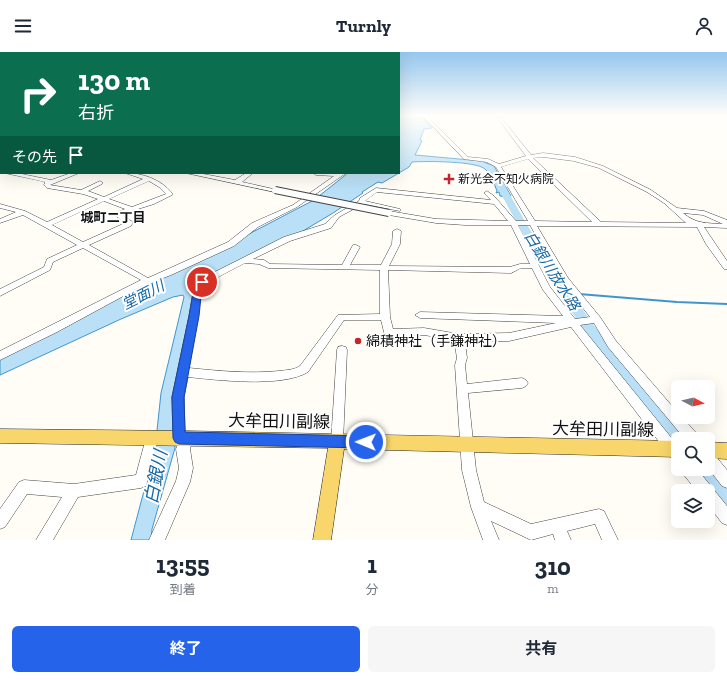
<!DOCTYPE html>
<html lang="ja">
<head>
<meta charset="utf-8">
<style>
	:root { --surface:#fff; --page:#f6f6f7; --text:#1f2937; --muted:#747a83; --accent:#2563eb }
	body { margin:0; font-family:"Zilla Slab","Noto Sans JP",serif; background:var(--page); color:var(--text); height:100vh; display:flex; flex-direction:column; font-size:15px; white-space:nowrap }
	* { box-sizing:border-box; margin:0 }
	p { font-size:13px; color:var(--muted) }
	.icon { flex:none; width:22px; height:22px; fill:none; stroke:currentColor; stroke-width:2; stroke-linecap:round; stroke-linejoin:round }
	.map { position:relative; height:488px; overflow:hidden }
	.side { display:flex; flex-direction:column; background:var(--surface); flex:1 }
	.side>* { flex:none }
	.banner { position:absolute; left:0px; top:0px; width:400px; height:122px; box-shadow:0 4px 16px #0002; background:#0b6e4f; color:#fff; overflow:hidden }
	.needle { width:26px; rotate:97deg }
	.fabs { position:absolute; left:671px; top:328px; display:grid; gap:8px }
	.fabs a { display:grid; place-items:center; width:44px; height:44px; border-radius:6px; background:var(--surface); box-shadow:0 4px 16px #0002; font-size:20px }
	.pin { position:absolute; display:grid; place-items:center; width:34px; height:34px; color:#fff; margin:-17px; border:2px solid #fff; border-radius:50%; box-shadow:0 1px 4px #0007 }
	.me { position:absolute; width:44px; margin:-22px; rotate:271deg; stroke-linejoin:round; filter:drop-shadow(0 0 3px #0008) }
	.turn { display:flex; align-items:center; gap:14px; height:84px; padding:0 12px; font-size:18px }
	.turn .icon { width:52px; height:52px; stroke-width:2.5 }
	.turn b { display:block; font-size:28px; line-height:34px }
	.then { display:flex; align-items:center; height:38px; padding:0 12px; background:#0003; gap:8px; font-size:15px }
	.eta { display:flex; justify-content:space-evenly; align-items:center; height:68px; text-align:center }
	.eta b { font-size:24px; font-weight:700; line-height:28px }
	.action { display:flex; gap:8px; margin-top:auto; padding:8px 12px }
	.action a { flex:1; height:46px; border-radius:6px; background:var(--accent); color:#fff; font-size:16px; font-weight:700; line-height:46px; text-align:center }
	.action a+a { background:var(--page); color:var(--text) }
	header { display:flex; justify-content:space-between; align-items:center; height:52px; padding:0 12px; background:var(--surface); font-size:18px; font-weight:700 }
	.map>svg:first-child { display:block }
</style>
</head>
<body>
<header><svg class="icon" aria-label="menu" viewBox="0 0 24 24"><path d="M4 6h16M4 12h16M4 18h16"/></svg>Turnly<svg class="icon" aria-label="person" viewBox="0 0 24 24"><circle cx="12" cy="8" r="4"/><path d="M4 21q1-7 8-7t8 7"/></svg></header>
<div class="map">
<svg width="727" height="488" viewBox="0 0 727 488">
	<rect width="100%" height="100%" fill="#fffdf5"/>
	<path fill="#b9e0f7" stroke="#3f96cf" d="M399 64H421L432 76 424 77 420 88 422 89 415 103 481 109 494 114 511 144H509V145L500 144 499 140 496 141 497 139C494 132 491 122 485 117 476 109 426 109 412 110L409 115 399 121Z
		M348 121H399L382 131 378 130 362 140 363 141 333 161 303 179 197 230 174 375 175 396 152 477 151 488H131L155 397 161 341 184 245 183 243 173 245 121 267 0 323V306L111 248 235 192 247 183 314 148Z"/>
	<g fill="none" stroke-linecap="round" stroke-linejoin="round">
		<path stroke="#3f96cf" stroke-width="2" d="M561 239 572 241
			M579 242 677 250 727 252"/>
		<path fill="#b9e0f7" fill-rule="evenodd" d="M496 128H499L503 130C554 225 613 303 684 384L685 387H678V398L672 396C605 312 544 226 495 130Z
			M708 411 727 434V459L720 456 695 423 692 417H708Z"/>
		<g stroke="#444" stroke-width="1">
			<path id="minor" d="M423 64H427L468 105 488 107 499 112 526 104 496 64H500L531 103 543 101 575 105 603 114 651 138 677 156 704 159 727 168V176L704 175 727 209V217H724L706 192 697 175 537 174 568 226 600 265 616 289 678 361V365H682L698 383 699 387H685L608 295 594 271 580 273 678 394V410L673 408 571 275 509 289 465 290 467 306 465 313 467 332 522 326 526 328 528 331 526 334 522 336 468 341 476 418 484 450 531 472 599 457 604 459 618 488H602L595 472 567 479 571 488H555L553 482 531 488 491 469 499 488H483L471 455 462 418 455 313 457 306 454 288 424 283 389 285 385 284 381 268H344L308 320C282 336 217 328 188 325L184 345 185 381 192 382 193 386 190 397 193 416 190 430 165 488H149L176 429 179 416 176 397 178 392 174 390 173 386 172 345 189 264 194 235 199 228 284 185 325 172 335 163 359 149 360 146 376 136 491 148 484 141 487 139 494 144 516 169H528L496 115 487 110 464 107ZM543 105 574 109 599 116 647 140 664 151 686 171 601 170 533 106ZM528 107 529 108 592 170 535 169 501 115ZM377 140 494 152 508 169 436 167 389 159 386 161 389 163 436 171 465 173H511L530 212H520L510 215 389 214 400 192 401 179 397 177 393 179 392 192 381 213H350L360 195 356 193H353L342 213 270 212 264 208 253 207 290 189 331 176 339 165 363 152 400 159V157L365 149ZM683 161 703 163 723 172C706 171 696 172 683 161ZM518 173H530L560 227 590 265 575 267 550 235ZM245 211 259 212 268 216 380 218V262L338 263 300 314C294 318 286 318 279 319 249 322 219 319 189 316L202 235 205 232ZM521 216H532L543 238 563 264 420 260 415 263 420 266 556 271 509 281 459 282 424 276 393 277 390 265 388 218 511 221Z
				M0 85H1V87H0Z
				M0 95H1V99H0Z
				M0 117H1V121H0Z
				M5 121H17L51 128 71 121H79L50 133 81 138 100 129 103 131 102 132 88 139 104 145 143 127 125 121C143 121 160 127 172 141V143L154 152 122 162 131 169 133 170 131 174 89 193 148 226 228 190 252 171 293 153 334 124 316 123 313 121H346L297 155 258 175 234 194 171 223 140 235 57 280 0 308V299L141 228 83 196 53 210 50 218 0 244V237L44 215 47 207 77 193 23 163 0 171V167L16 160 0 156V152L25 159 47 170 98 147 83 142 47 136 44 133 45 130ZM149 129 159 135 166 142 132 155 109 147ZM104 149 125 157 118 160 115 163 125 171 83 190 52 173Z
				M186 121H198L235 128 246 121H253L242 130 278 138 275 140Z
				M342 294 346 295 347 298 343 390 342 394 337 396 332 394 331 390 337 298 338 295Z
				M152 380 157 382 158 386 146 434 141 436 78 445 53 488H36L62 445 27 442 5 475 0 477V457L19 430 24 428 74 432 136 423 146 386 147 382Z
				M708 400 713 401 727 418V436L722 434 708 416Z
				M681 417H697L727 454V473L722 471 708 453V439H697L683 422Z"/>
		</g>
		<g stroke="#222" stroke-width="1">
			<path id="major" d="M0 377 187 379 678 389V405L344 397 331 488H313L328 396 0 391Z
				M708 390 727 391V407L708 406Z"/>
		</g>
		<use href="#minor" fill="#fff" fill-rule="evenodd"/>
		<use href="#major" fill="#f9d66b" fill-rule="evenodd"/>
		<g stroke="#444" stroke-width="8" stroke-linecap="butt">
			<path id="minor-bridge" d="M275 138 389 161"/>
		</g>
		<use href="#minor-bridge" stroke="#fff" stroke-width="6"/>
	</g>
	<linearGradient id="sky" x2="0" y2="1"><stop stop-color="#95c6ee"/><stop offset="0.48" stop-color="#fffefa"/><stop offset="1" stop-color="#fffefa" stop-opacity="0"/></linearGradient>
	<rect width="727" height="132" fill="url(#sky)"/>
	<path fill="#2563eb" stroke="#184099" d="M202 227 206 230 202 235 199 264 184 345 185 380 366 384 371 386 373 390 371 395 366 396 179 392 175 390 173 386 172 345 189 264 194 235 199 228Z"/>
	<g fill="#c4262e" stroke="#fff" stroke-width="1.5">
		<path d="M447 121h4v4h4v4h-4v4h-4v-4h-4v-4h4z"/>
		<circle cx="358" cy="289" r="4"/>
	</g>
	<g text-anchor="middle" stroke-width="4" stroke-linejoin="round" paint-order="stroke">
		<g font-size="12" fill="#111" stroke="#fff" text-anchor="start">
			<text x="458" y="131">新光会不知火病院</text>
		</g>
		<g font-size="13" font-weight="bold" fill="#111" stroke="#fff">
			<text x="113" y="170">城町二丁目</text>
		</g>
		<g font-size="14" fill="#111" stroke="#fff" text-anchor="start">
			<text x="366" y="294">綿積神社（手鎌神社）</text>
		</g>
		<g font-size="15" font-style="italic" fill="#1768a6" stroke="#fff">
			<text transform="translate(552 219) rotate(58)" y="5">白銀川放水路</text>
			<text transform="translate(143 243) rotate(-27)" y="5">堂面川</text>
		</g>
		<g font-size="17" fill="#111" stroke="#fff">
			<text transform="translate(279 369) rotate(1)" y="6">大牟田川副線</text>
			<text transform="translate(603 377) rotate(1)" y="6">大牟田川副線</text>
		</g>
		<g font-size="18" font-style="italic" fill="#1768a6" stroke="#fff">
			<text transform="translate(156 425) rotate(-79)" y="6">白銀川</text>
		</g>
	</g>
</svg>
<div class="fabs">
<a><svg class="needle" viewBox="-14 -14 28 28"><path d="M0-13l5 13h-10z" fill="#e53935"/><path d="M0 13l5-13h-10z" fill="#747a83"/></svg></a>
<a><svg class="icon" aria-label="search" viewBox="0 0 24 24"><circle cx="10" cy="10" r="6"/><path d="M15 15l6 6"/></svg></a>
<a><svg class="icon" aria-label="layers" viewBox="0 0 24 24"><path d="M12 4l9 5-9 5-9-5zM3 14l9 5 9-5"/></svg></a>
</div>
<div class="pin" style="left:202px;top:230px;background:#d93025"><svg class="icon" aria-label="arrive" viewBox="0 0 24 24"><path d="M6 21V4h12l-3 4 3 4H6"/></svg></div>
<svg class="me" style="left:366px;top:390px" viewBox="-20 -20 40 40"><circle r="17" fill="#2563eb" stroke="#fff" stroke-width="3"/><path d="M0-11L8 9 0 5-8 9z" fill="#fff"/></svg>
<div class="banner">
<div class="turn"><svg class="icon" aria-label="right" viewBox="0 0 24 24"><path d="M7 20v-9h11M14 6l5 5-5 5"/></svg><div><b>130 m</b>右折</div></div>
<div class="then">その先<svg class="icon" aria-label="arrive" viewBox="0 0 24 24"><path d="M6 21V4h12l-3 4 3 4H6"/></svg></div>
</div>
</div>
<section class="side">
<div class="eta">
<div><b>13:55</b><p>到着</p></div>
<div><b>1</b><p>分</p></div>
<div><b>310</b><p>m</p></div>
</div>
<div class="action"><a>終了</a><a>共有</a></div>
</section>
</body>
</html>
